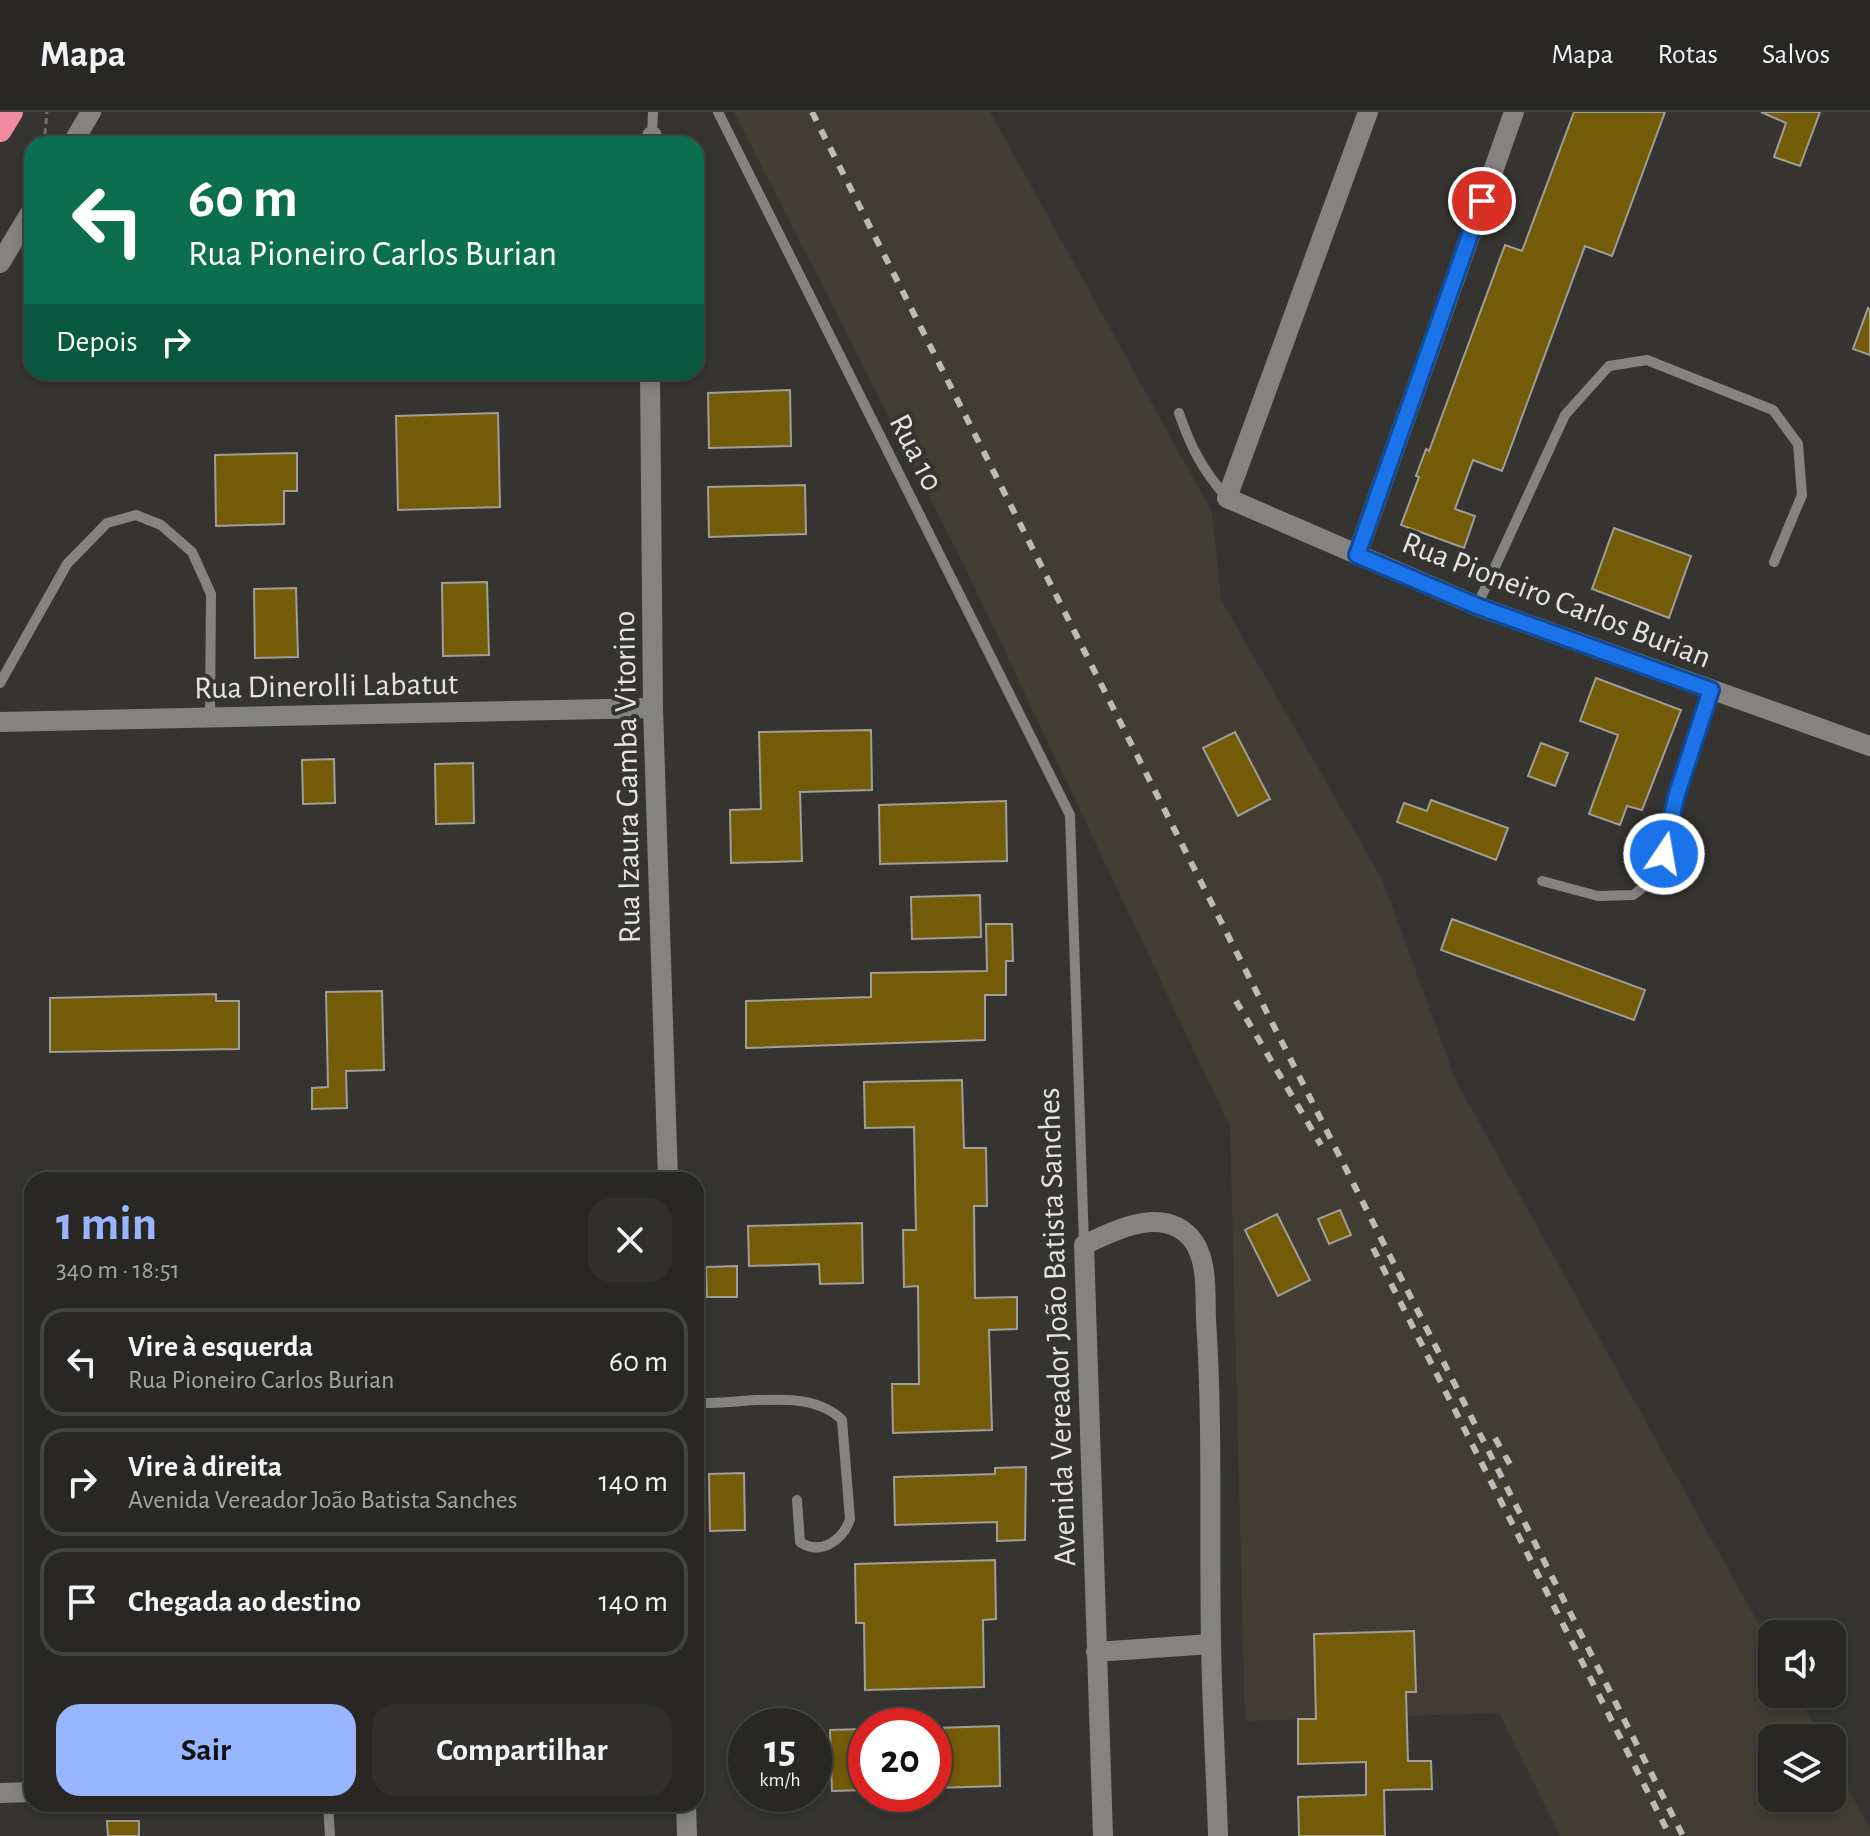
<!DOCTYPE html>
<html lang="pt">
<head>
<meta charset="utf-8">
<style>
	:root { --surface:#282724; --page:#302f2c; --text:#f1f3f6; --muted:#a5a5a6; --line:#444441; --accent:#97b6fd }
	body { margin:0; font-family:"Alegreya Sans",sans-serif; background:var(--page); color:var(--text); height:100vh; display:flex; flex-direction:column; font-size:30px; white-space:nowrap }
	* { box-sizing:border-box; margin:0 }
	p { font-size:26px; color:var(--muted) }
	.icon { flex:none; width:44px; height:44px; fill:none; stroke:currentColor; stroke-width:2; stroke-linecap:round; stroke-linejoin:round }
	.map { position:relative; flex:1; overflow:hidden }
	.details { position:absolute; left:24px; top:1060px; width:680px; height:640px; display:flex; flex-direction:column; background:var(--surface); border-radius:24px; box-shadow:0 4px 12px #0003,0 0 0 2px var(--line) }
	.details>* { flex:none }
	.guide { position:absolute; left:24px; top:24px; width:680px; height:244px; border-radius:24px; box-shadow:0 4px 12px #0003,0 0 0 2px var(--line); background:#0b6e4f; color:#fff; overflow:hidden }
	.fabs { position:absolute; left:1758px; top:1508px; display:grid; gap:16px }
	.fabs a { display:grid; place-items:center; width:88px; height:88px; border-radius:16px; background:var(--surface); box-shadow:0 4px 12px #0003,0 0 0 2px var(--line); font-size:40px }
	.speed { position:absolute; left:728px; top:1596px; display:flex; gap:16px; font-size:40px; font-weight:700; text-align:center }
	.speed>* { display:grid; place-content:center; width:104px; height:104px; border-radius:50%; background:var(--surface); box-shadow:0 4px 12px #0003,0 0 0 2px var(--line); line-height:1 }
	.speed small { font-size:20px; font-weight:400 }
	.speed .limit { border:12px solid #d22; background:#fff; color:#111 }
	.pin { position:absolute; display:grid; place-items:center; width:68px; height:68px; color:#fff; margin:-34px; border:4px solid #fff; border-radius:50%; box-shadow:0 2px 8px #0007 }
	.me { position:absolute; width:88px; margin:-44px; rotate:12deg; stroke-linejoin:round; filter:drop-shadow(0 0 6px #0008) }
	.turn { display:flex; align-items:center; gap:28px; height:168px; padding:0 32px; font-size:36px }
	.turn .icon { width:104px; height:104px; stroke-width:2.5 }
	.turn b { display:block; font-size:56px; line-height:68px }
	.then { display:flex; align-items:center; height:76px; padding:0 32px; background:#0003; gap:16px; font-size:30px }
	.round { display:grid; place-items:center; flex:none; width:84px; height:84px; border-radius:24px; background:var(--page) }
	.overview { display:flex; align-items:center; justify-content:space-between; height:136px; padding:0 32px }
	h1 { font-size:48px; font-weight:600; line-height:60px; color:var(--accent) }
	.button { display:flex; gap:16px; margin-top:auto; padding:16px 32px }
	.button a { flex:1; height:92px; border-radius:24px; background:var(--accent); color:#111; font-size:32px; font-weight:600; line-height:92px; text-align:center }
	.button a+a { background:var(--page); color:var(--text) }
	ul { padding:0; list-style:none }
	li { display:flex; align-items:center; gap:24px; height:108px; margin:0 16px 12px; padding:0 16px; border:4px solid var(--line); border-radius:24px }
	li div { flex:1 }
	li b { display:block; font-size:30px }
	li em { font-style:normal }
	header { display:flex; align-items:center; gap:48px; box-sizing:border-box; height:112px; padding:0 40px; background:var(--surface); border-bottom:2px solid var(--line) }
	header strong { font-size:38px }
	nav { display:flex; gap:44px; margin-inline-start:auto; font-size:28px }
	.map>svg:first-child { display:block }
</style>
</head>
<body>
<header>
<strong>Mapa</strong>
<nav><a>Mapa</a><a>Rotas</a><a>Salvos</a></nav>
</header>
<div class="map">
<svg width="1870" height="1724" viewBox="0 0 1870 1724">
	<rect width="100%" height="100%" fill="#353430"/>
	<path fill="#413d35" d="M734 0H990L1212 400 1221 488 1382 767 1456 969 1772 1536V1582H1797L1821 1626H1772V1686H1832V1647L1870 1717V1724H1560L1499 1601 1245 1609 1230 1015 963 451Z"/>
	<path fill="#735b08" stroke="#a09e9a" stroke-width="2" d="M1574 0H1665L1612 144 1585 134 1502 359 1473 348 1455 397 1475 404 1464 436 1401 413 1419 365 1416 364 1426 337 1429 339 1505 133 1522 139Z
		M1761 0H1820L1800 54 1774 45 1786 11Z
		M1868 196 1870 197V243L1853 237Z
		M790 278 791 334 709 336 708 281Z
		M498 301 500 395 398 398 396 304Z
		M297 341V379H284V412L216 414 215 343Z
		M805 373 806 422 709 425 708 375Z
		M1614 416 1691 444 1669 506 1592 477Z
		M487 470 489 543 443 544 442 471Z
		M296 476 298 545 255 546 254 477Z
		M1596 566 1681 598 1642 698 1627 694 1620 713 1589 702 1618 623 1580 609Z
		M871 618 872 678 800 680 802 749 731 751 730 698 761 697 759 620Z
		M1235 620 1270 687 1238 704 1203 636Z
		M1541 631 1568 641 1555 674 1528 664Z
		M334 647 335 691 303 692 302 648Z
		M473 651 474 711 436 712 435 652Z
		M1431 688 1508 716 1496 748 1397 710 1404 691 1427 699Z
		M1006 689 1007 749 880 752 879 693Z
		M980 783 981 825 912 827 911 785Z
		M1452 807 1645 878 1634 908 1441 838Z
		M986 812H1012L1013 849H1006V883H985V928L746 936V889L871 885V861L987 859Z
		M382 879 384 958 346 959 347 996 312 997V976L328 975 326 880Z
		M216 882V889H239V937L50 940V886Z
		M962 968 964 1036H986L987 1094H974L975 1186 1017 1185V1217L989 1218 992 1318 893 1321 892 1272H919L918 1174 904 1175 903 1118H916L914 1015 865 1016 864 970Z
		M1340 1098 1351 1123 1329 1132 1318 1107Z
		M1277 1102 1310 1168 1278 1184 1245 1118Z
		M862 1111 863 1171 820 1172 819 1152 749 1154 748 1114Z
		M737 1154V1185H707L706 1155Z
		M1026 1355 1025 1428 997 1429V1410L895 1413 894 1365 995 1362V1356Z
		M744 1361 745 1418 710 1419 709 1362Z
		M995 1448 996 1507 983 1508 984 1575 865 1578 864 1511H856L855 1452Z
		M1414 1519 1416 1580H1406L1408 1649H1431L1432 1677 1384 1678 1385 1724H1299L1298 1685 1366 1683V1650L1298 1652V1607H1316L1314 1522Z
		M999 1614 1000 1674 934 1676V1616Z
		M866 1617V1678L832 1679 830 1618Z
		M107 1709H139V1724H108Z"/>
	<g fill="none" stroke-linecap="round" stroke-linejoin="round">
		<path stroke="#706f6c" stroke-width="3" stroke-dasharray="6 4" stroke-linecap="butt" d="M44 32 47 0"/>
		<path stroke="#85837f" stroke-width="10" d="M718 0 1070 703 1084 1133
			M652 24 653 0
			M1179 301C1191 336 1202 357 1227 386
			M1477 494 1565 303 1609 254 1647 248 1773 298 1798 332 1802 383 1774 450
			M0 571 67 452 107 411 136 403 161 413 192 440 211 482 210 606
			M1542 769 1598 784 1633 783 1649 771 1664 742 1676 685 1711 578
			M696 1291C739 1293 809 1274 842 1308L850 1407C843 1428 821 1444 800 1430L797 1388
			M328 1692 330 1724"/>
		<path stroke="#85837f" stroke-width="20" d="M1368 0 1227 386 1477 494 1870 634
			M652 32V24
			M650 260 653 596 668 1068
			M1357 443 1514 0
			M0 610 653 596
			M0 1681 32 1680
			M686 1692 687 1724"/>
		<path stroke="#85837f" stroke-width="20" d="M72 32 91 0
			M0 151 32 98
			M1096 1540 1211 1532
			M1103 1724 1084 1133C1117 1117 1167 1092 1194 1130 1208 1151 1205 1183 1206 1207 1213 1314 1209 1422 1211 1529 1212 1594 1216 1659 1218 1724"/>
		<path stroke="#f28ba1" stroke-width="24" d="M0 18 11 0"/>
		<path stroke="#bcbbb9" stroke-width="6" stroke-dasharray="10 10" stroke-linecap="butt" d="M812 0 1683 1724
			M1236 889 1321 1033
			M1373 1136 1670 1724
			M1495 1326 1511 1354"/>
	</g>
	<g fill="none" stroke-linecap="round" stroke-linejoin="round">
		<g stroke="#114b97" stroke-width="20">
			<path id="route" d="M1482 89 1357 443 1477 494 1711 578 1676 685 1664 742"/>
		</g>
		<use href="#route" stroke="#1a73e8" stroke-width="14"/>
	</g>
	<g text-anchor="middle" stroke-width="8" stroke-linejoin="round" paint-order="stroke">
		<g font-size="32" fill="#e5e4e2" stroke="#353430">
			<text transform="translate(917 340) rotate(63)" y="11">Rua 10</text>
			<text transform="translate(1557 487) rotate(21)" y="11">Rua Pioneiro Carlos Burian</text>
			<text transform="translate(326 573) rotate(-1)" y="11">Rua Dinerolli Labatut</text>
			<text transform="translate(626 665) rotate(-91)" y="11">Rua Izaura Gamba Vitorino</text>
			<text transform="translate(1056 1215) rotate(-92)" y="11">Avenida Vereador João Batista Sanches</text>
		</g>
	</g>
</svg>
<div class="fabs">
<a><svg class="icon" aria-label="sound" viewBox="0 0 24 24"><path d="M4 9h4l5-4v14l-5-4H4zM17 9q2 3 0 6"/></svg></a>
<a><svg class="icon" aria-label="layers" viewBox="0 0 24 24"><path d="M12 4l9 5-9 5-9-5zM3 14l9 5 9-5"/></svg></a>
</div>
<div class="speed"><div>15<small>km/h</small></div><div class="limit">20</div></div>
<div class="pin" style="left:1482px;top:89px;background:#d93025"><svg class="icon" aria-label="arrive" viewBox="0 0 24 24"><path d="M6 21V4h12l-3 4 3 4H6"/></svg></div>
<svg class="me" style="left:1664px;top:742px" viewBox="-20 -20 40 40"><circle r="17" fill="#1a73e8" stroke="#fff" stroke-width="3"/><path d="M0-11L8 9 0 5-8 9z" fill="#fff"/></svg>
<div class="guide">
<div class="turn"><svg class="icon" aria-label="left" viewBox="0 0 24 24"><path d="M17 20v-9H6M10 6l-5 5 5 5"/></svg><div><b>60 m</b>Rua Pioneiro Carlos Burian</div></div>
<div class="then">Depois<svg class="icon" aria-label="right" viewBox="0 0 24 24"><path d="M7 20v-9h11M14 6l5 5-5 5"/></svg></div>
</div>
<section class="details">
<div class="overview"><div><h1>1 min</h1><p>340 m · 18:51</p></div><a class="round"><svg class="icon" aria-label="close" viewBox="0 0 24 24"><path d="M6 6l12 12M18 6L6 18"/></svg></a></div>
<ul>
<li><svg class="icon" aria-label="left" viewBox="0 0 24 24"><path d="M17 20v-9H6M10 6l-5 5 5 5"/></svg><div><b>Vire à esquerda</b><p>Rua Pioneiro Carlos Burian</p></div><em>60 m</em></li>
<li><svg class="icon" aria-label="right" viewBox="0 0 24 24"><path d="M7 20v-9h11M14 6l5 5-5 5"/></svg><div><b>Vire à direita</b><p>Avenida Vereador João Batista Sanches</p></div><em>140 m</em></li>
<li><svg class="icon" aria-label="arrive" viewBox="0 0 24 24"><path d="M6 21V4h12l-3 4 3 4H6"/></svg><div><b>Chegada ao destino</b></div><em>140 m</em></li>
</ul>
<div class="button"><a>Sair</a><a>Compartilhar</a></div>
</section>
</div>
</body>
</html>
